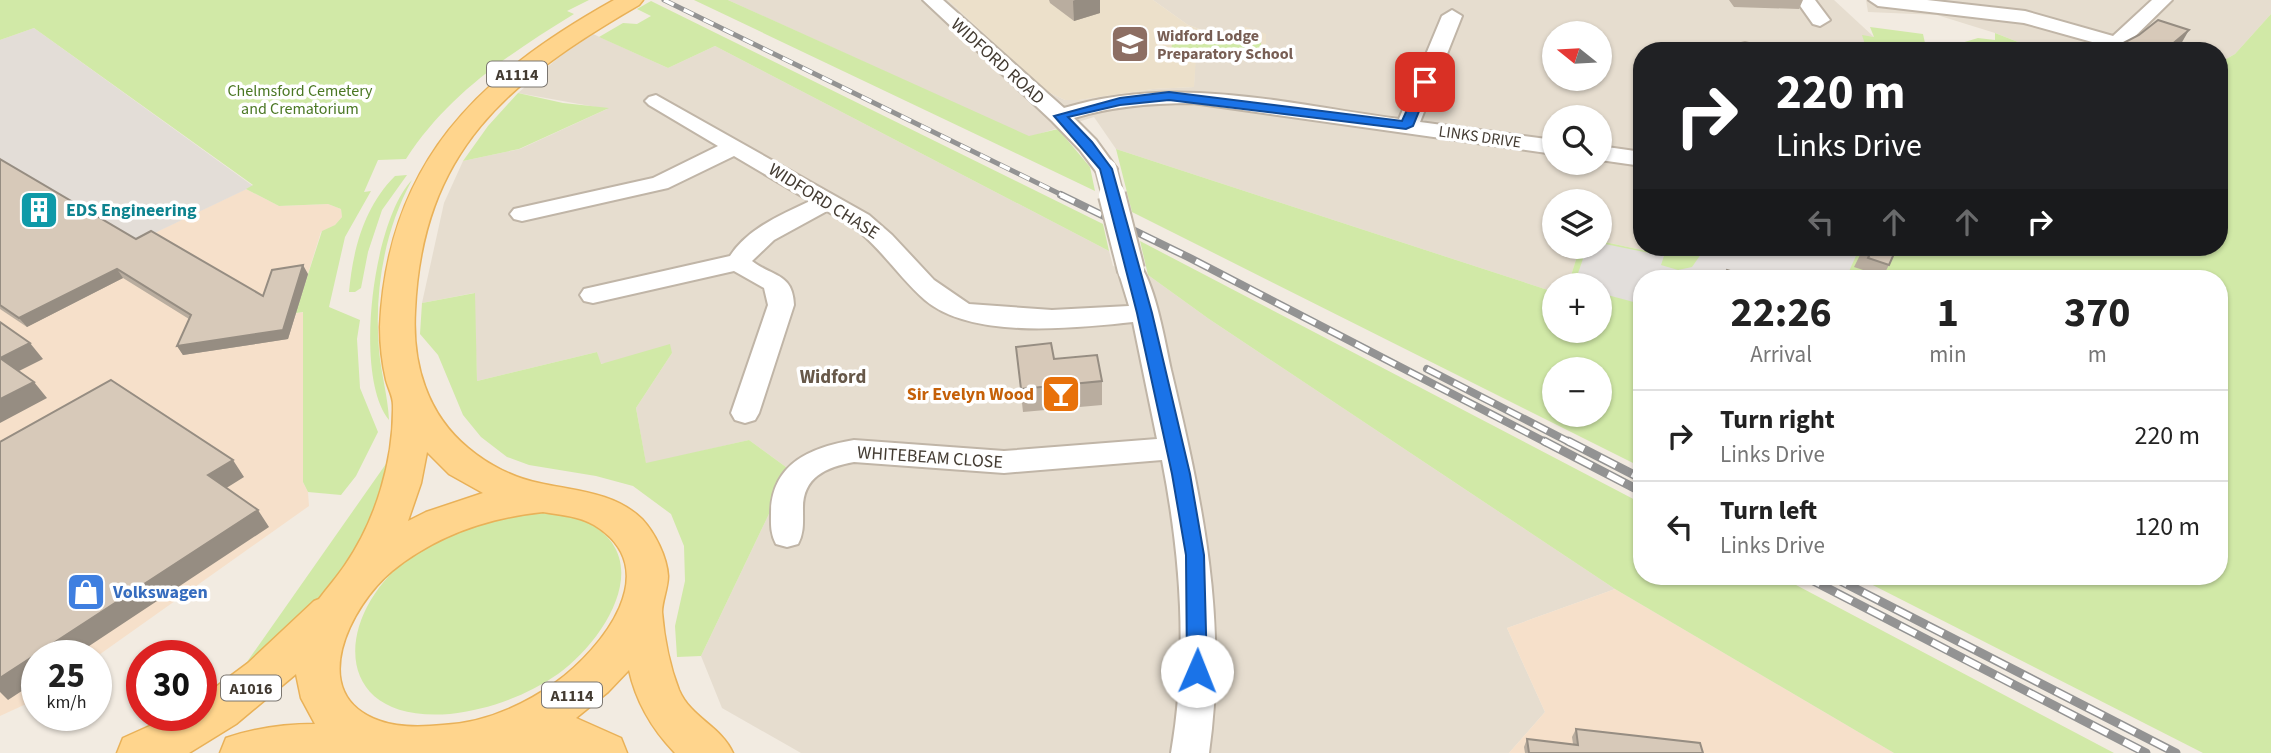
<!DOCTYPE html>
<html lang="en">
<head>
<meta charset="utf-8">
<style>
	:root { --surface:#fff; --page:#f2f2f2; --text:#222; --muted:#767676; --line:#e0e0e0 }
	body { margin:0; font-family:"Source Sans 3",sans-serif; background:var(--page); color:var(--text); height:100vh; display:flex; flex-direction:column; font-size:26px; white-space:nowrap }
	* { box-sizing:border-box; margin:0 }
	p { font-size:23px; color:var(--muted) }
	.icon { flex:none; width:38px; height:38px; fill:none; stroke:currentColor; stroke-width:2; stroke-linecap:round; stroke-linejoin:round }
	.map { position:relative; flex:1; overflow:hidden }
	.details { position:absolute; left:1633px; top:270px; width:595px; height:315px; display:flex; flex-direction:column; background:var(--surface); border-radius:28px; box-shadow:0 2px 5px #0004 }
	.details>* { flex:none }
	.hud { position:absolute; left:1633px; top:42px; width:595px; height:214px; border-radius:28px; box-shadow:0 2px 5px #0004; background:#202124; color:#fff; overflow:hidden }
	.needle { width:46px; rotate:288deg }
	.buttons { position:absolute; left:1542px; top:21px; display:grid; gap:14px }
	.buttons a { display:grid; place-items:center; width:70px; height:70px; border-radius:50%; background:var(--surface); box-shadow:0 2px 5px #0004; font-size:35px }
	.speed { position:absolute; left:21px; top:640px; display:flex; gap:14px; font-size:35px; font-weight:700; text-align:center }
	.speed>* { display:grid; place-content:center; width:91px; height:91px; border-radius:50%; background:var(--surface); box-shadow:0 2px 5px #0004; line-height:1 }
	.speed small { font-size:18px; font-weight:400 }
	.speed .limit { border:10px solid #d22; background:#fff; color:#111 }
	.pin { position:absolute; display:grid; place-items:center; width:60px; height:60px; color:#fff; margin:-30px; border-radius:14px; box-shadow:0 4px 10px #0006 }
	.me { position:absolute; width:77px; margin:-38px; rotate:1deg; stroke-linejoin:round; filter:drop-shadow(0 0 5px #0008) }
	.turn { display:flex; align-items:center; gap:24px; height:147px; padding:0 28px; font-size:32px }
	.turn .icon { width:91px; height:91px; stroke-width:2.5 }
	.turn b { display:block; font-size:49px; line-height:60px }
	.lanes { display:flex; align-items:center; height:66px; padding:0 28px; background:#0003; justify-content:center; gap:35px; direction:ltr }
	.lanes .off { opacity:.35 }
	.eta { display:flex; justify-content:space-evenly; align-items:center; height:119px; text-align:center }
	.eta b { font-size:42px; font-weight:700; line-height:49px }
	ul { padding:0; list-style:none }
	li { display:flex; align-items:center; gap:21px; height:91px; padding:0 28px; border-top:2px solid var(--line) }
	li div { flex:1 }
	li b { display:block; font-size:26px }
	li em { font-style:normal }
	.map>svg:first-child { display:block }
</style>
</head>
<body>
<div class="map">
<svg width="2271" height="753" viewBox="0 0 2271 753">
	<rect width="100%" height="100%" fill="#f2ebe1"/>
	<path fill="#e6ddcf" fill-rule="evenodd" d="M728 0H948L1046 91 1065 100H1079L1153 89 1194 87 1195 57 1246 27 1227 33 1208 32 1188 25 1153 0H1834L1874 37 1863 36 1867 51H1642V247H1680L1665 255 1600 241V201H1554V247H1580L1568 285H1554V292L1116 149 1094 117 1029 137ZM1554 33H1600V79H1554ZM1554 117H1600V163H1554Z
		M1866 0H2271V14L2235 54 2219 63V51H2041L1995 33 1937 15 1868 12Z
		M593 34 668 68 715 46 1109 251 1113 266 1148 275 1209 319 1615 589 1507 628 1545 712 1509 753H801L722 708 701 656 790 470 749 440 646 464 636 408 672 353 600 364 597 352 477 381 474 293 422 303 444 203 463 161 520 149 607 109 518 93 559 57Z"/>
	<path fill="#f6e0ca" d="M246 189 279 206 328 204 341 209 342 217 335 225 321 232 299 302 202 328 304 312 303 482 308 492 309 506 96 657 37 656V699L0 716V307Z
		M1615 589 1894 753H1509L1545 712 1507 628Z"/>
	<path fill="#e3ddd7" d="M34 28 253 186 0 307V40Z"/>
	<path fill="#ece0ca" d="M948 0H1153L1188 25 1208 32 1227 33 1246 27 1266 34V59L1196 57 1194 87 1153 89 1079 100H1065L1046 91Z"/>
	<path fill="#d1e9a7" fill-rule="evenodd" d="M0 0H589L567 11 574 14C509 54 448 94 406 159L378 160 364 192 371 191 345 237 329 307 360 320 357 339 360 388 378 432 356 476 341 495 308 492 303 482V312L199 328 299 302 322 231 335 225 342 217 341 209 328 204 279 206 246 189 253 185 34 28 0 40Z
		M694 0H728L1029 136 1058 129 1090 167 1095 191Z
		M651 1 1103 224 1109 251 715 46 668 68 599 37 623 23 637 24 651 16 637 9Z
		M2271 14V753H2203L1855 576H2219V278H1642L1641 467 1132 212 1116 149 1554 292V331H1600V285H1568L1580 247H1600V241L1665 255 1680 247H2219V63L2235 54ZM1554 369H1600V415H1554Z
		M1870 27 1923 34 1925 43 1948 47 1978 38 1995 40V33L2041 51H1867L1862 35 1874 37Z
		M1173 33 1261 36V57L1171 54Z
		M518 93 563 103 609 108 519 149 463 161 488 126Z
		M407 175 382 210 368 252 361 288 355 292H349C353 249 364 207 395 176Z
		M412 180C384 231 374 292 379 350 381 373 388 397 389 420 353 376 373 220 412 180Z
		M1140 241 1641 503 1642 576H1779L2114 753H1894L1615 589 1209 319 1148 275Z
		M475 293 477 381 597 352 601 364 670 344 672 353 636 408 646 463 749 440 790 470 701 656 677 657 675 626 685 581 684 546 671 514 633 486 596 476 529 465 507 457 481 437 463 415 438 355 420 334 422 303Z
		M388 461C371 561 290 631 221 699Z
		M544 512C556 514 569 515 580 519 661 553 606 640 558 674 526 696 488 710 450 714 327 724 333 611 415 553 430 543 464 525 481 520 501 515 524 514 544 512Z"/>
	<path fill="#e2dedb" d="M1600 243 1664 256 1661 265 1678 270 1692 267 1706 247H1860L1846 278 1834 275 1832 278H1642L1641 304 1600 293V285H1574L1587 247H1600Z"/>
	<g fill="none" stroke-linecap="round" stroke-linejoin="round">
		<g stroke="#c0b5a7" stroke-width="4">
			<path id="minor" d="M923 0H943L1064 108C1175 74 1287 104 1399 119L1442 16 1452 10 1462 16 1420 122 1554 140V154L1193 103C1153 103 1113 106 1074 118L1096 140 1117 169 1114 174H1098L1080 150 1052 121Z
				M1796 0H1815L1830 20 1820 26 1813 24Z
				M1869 0H1927L2025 11 2113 36 2152 0H2172L2120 51H2098L2103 45 2024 23 1878 6Z
				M1745 43 1752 45 1754 51H1732L1738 45Z
				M656 95 869 215 892 235 934 280 969 304 1052 310 1129 306 1118 270 1122 265 1131 262 1140 265C1156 288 1165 342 1171 370 1202 500 1228 620 1209 753H1171C1188 654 1181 558 1162 460L1004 473 854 462C825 467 802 478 803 510 803 523 804 533 798 544L787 547 776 544C770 533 771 523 771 512 772 463 812 447 854 440L1004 451 1157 439 1133 322C1075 328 972 340 925 300 902 280 885 254 862 234 852 225 839 218 827 211L774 240 752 261C773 277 793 273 794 305L759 413 755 420 745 423 735 420 731 413 768 305 764 288 734 271 593 303 584 301 580 295 584 289 593 287 730 256C748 228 781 215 810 201L734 156 668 188 522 221 514 219 510 214 514 209 653 178 718 146 649 105 645 101 649 97Z
				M1600 146 1642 152V166L1600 160Z"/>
		</g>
		<g stroke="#e9b158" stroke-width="3">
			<path id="major" d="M614 0H643L639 5C508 81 422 150 415 311 412 364 427 414 468 448 488 465 514 478 539 483 575 491 614 492 642 519 655 533 667 557 668 576 668 588 662 601 662 612 664 637 670 667 679 690 691 718 721 726 733 753H675C652 729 636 702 629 670L608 692 576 718 621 738 627 753H220L226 738C255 728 285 724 315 724L301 698 296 674 236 724 189 753H117L123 738 172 716H201V698L248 663 314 601 319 599C327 588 337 577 345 565 376 520 394 460 393 405 393 396 388 388 386 380 382 363 380 344 380 327 387 163 478 76 614 0ZM427 452 449 474 483 493 426 512 408 521 421 483ZM543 512C560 515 579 516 594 525 667 569 602 649 555 683 522 706 484 723 443 725 423 727 399 728 380 721 304 695 351 605 392 571 437 535 487 518 543 512Z"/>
		</g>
		<use href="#minor" fill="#fff" fill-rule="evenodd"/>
		<use href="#major" fill="#ffd58d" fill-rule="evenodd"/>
		<g stroke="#939393" stroke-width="5">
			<path id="rail-far2" d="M664 0 1064 196"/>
		</g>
		<g stroke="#939393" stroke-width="8">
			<path id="rail-far1" d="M1061 195 1188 257 1547 443
				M1427 369 1571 443"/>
		</g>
		<g stroke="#939393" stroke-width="9">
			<path id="rail" d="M1544 441 1642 492
				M1568 441 1642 479
				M1804 576 2146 753
				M1831 576 2176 753"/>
		</g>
		<use href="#rail-far2" stroke="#fff" stroke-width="3.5" stroke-dasharray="11" stroke-linecap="butt"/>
		<use href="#rail-far1" stroke="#fff" stroke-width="5" stroke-dasharray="15" stroke-linecap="butt"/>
		<use href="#rail" stroke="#fff" stroke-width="6" stroke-dasharray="18" stroke-linecap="butt"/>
		<g stroke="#c0b5a7" stroke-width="24" stroke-linecap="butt">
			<path id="minor-bridge-far1" d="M1106 169 1113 196"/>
		</g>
		<g stroke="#c0b5a7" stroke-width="30" stroke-linecap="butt">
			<path id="minor-bridge" d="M1112 195 1131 270"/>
		</g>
		<use href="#minor-bridge-far1" stroke="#fff" stroke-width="21"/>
		<use href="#minor-bridge" stroke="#fff" stroke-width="26"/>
	</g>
	<path fill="#b9ad9f" d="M1049 0H1100V13L1074 21 1050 3Z
		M1729 0H1803L1799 9 1734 7Z
		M0 159 136 239 263 296 308 274 288 339 183 355 177 346 189 319 123 278 27 327 0 309Z
		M1864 247 1889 265 1882 278H1874L1860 274 1863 270 1854 267Z
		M1016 347 1054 359 1102 381V405L1023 412Z
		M1576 729 1703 753H1525L1524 747 1527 739 1573 744 1572 737Z"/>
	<path fill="#968d82" d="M1075 0H1100V13L1074 21 1073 1Z
		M2189 30 2181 44 2172 51H2161Z
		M303 265 308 274 288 339 183 355 177 346 283 330Z
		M117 269 123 278 27 327 19 318Z
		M30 343 43 359 13 374 0 358Z
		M34 382 47 398 0 423V399Z
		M233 460 244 477 220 492 208 475Z
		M258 510 269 527 74 656H37V681L8 700 0 692V678Z"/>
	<path fill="#d7c9b9" stroke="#968d82" stroke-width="2" d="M2158 20 2189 30 2170 46 2161 51H2108L2139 35Z
		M0 159 136 239 151 231 263 296 272 270 303 265 283 330 177 346 191 315 117 269 19 318 0 305Z
		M1864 247H1897L1889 265 1868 258 1870 254 1862 251Z
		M1727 270 1750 277 1753 272 1772 278H1723Z
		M0 322 30 343 0 358 34 382 0 399Z
		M1051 343 1054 359 1097 355 1102 381 1021 389 1016 347Z
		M111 380 233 460 208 475 258 510 0 678V442Z
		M1576 729 1700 743 1703 753H1529L1527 739 1578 745Z"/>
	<path fill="#1a73e8" stroke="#114b97" stroke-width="2" d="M1421 79 1431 82 1413 126 1406 129 1169 100 1120 105 1068 117 1092 142 1112 169 1152 313 1190 474 1204 555 1207 671 1204 677 1197 679 1190 677 1187 671 1186 555 1172 474 1137 313 1100 169 1054 116 1120 98 1169 92 1402 121Z"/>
	<defs>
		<g id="school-square" transform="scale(2.0125)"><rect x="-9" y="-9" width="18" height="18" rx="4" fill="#8d6e63" stroke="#fff"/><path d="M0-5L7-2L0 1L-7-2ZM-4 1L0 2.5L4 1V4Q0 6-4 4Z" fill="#fff"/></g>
		<g id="building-square" transform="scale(2.0125)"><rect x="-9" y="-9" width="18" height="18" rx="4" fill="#0f9aa8" stroke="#fff"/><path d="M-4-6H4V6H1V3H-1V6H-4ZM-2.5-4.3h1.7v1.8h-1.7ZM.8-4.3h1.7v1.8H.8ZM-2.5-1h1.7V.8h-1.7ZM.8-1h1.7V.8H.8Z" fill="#fff"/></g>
		<g id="bar-square" transform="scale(2.0125)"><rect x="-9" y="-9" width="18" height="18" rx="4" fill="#e8710a" stroke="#fff"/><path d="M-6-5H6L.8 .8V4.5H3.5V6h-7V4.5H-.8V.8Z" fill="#fff"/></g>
		<g id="shop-square" transform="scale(2.0125)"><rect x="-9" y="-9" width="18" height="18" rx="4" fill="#3f7fe0" stroke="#fff"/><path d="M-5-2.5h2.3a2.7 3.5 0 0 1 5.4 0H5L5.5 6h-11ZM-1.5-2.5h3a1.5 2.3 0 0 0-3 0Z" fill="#fff"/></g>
	</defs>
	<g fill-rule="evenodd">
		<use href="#school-square" x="1130" y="44"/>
		<use href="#building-square" x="39" y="210"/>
		<use href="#bar-square" x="1061" y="394"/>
		<use href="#shop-square" x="86" y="592"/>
	</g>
	<g text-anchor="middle" stroke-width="7" stroke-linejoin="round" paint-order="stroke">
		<g font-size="16" font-weight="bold" fill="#785e54" stroke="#fff" text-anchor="start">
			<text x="1157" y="41">Widford Lodge<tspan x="1157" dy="18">Preparatory School</tspan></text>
		</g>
		<g fill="#fff" stroke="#7b7670" stroke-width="2">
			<rect x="487" y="61.5" width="60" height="25" rx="5"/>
			<rect x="221" y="675.5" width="60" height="25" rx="5"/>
			<rect x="542" y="682.5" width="60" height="25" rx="5"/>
		</g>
		<g font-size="16" font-weight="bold" fill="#433b32">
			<text x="517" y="80">A1114</text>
			<text x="251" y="694">A1016</text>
			<text x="572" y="701">A1114</text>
		</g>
		<g font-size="16" fill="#4a7723" stroke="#fff">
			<text x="300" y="96">Chelmsford Cemetery<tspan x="300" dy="18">and Crematorium</tspan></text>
		</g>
		<g font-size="16" fill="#433b32" stroke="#fff">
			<text transform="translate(1480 136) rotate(8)" y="6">LINKS DRIVE</text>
		</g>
		<g font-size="18" fill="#433b32" stroke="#fff">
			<text transform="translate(998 61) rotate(42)" y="6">WIDFORD ROAD</text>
			<text transform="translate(824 201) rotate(32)" y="6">WIDFORD CHASE</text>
			<text transform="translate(930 457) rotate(4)" y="6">WHITEBEAM CLOSE</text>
		</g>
		<g font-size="18" font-weight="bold" fill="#0d838f" stroke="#fff" text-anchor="start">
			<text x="66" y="216">EDS Engineering</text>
		</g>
		<g font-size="18" font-weight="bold" fill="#c56008" stroke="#fff" text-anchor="end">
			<text x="1034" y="400">Sir Evelyn Wood</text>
		</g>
		<g font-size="18" font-weight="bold" fill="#366cbe" stroke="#fff" text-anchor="start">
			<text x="113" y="598">Volkswagen</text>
		</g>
		<g font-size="19" font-weight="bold" fill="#675849" stroke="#fff">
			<text x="833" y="383">Widford</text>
		</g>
	</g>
</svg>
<div class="buttons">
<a><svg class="needle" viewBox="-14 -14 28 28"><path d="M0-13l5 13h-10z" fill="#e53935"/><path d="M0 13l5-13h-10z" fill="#767676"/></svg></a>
<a><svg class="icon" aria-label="search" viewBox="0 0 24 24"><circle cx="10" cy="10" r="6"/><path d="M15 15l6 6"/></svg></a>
<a><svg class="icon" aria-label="layers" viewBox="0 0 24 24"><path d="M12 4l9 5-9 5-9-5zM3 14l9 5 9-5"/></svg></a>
<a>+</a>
<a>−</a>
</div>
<div class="speed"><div>25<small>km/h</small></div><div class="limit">30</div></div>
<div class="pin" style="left:1425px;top:82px;background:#d93025"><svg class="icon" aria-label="arrive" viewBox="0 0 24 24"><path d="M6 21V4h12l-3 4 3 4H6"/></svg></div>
<svg class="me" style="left:1197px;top:671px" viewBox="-20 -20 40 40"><circle r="19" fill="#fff"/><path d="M0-13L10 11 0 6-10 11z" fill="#1a73e8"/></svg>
<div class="hud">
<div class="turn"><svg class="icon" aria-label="right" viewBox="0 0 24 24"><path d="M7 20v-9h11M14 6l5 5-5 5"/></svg><div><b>220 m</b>Links Drive</div></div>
<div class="lanes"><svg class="icon off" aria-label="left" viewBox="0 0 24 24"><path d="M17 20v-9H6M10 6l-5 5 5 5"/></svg><svg class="icon off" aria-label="ahead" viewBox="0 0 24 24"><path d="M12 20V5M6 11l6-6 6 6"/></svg><svg class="icon off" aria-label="ahead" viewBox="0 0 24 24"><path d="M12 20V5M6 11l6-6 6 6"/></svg><svg class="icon" aria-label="right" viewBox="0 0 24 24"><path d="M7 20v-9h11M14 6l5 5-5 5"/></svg></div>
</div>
<section class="details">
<div class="eta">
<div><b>22:26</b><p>Arrival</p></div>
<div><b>1</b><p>min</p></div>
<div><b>370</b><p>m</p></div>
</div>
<ul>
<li><svg class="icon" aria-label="right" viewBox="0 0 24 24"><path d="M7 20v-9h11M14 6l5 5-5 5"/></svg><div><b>Turn right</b><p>Links Drive</p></div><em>220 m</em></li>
<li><svg class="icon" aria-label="left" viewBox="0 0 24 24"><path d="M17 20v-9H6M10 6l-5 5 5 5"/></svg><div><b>Turn left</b><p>Links Drive</p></div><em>120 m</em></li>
</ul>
</section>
</div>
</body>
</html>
